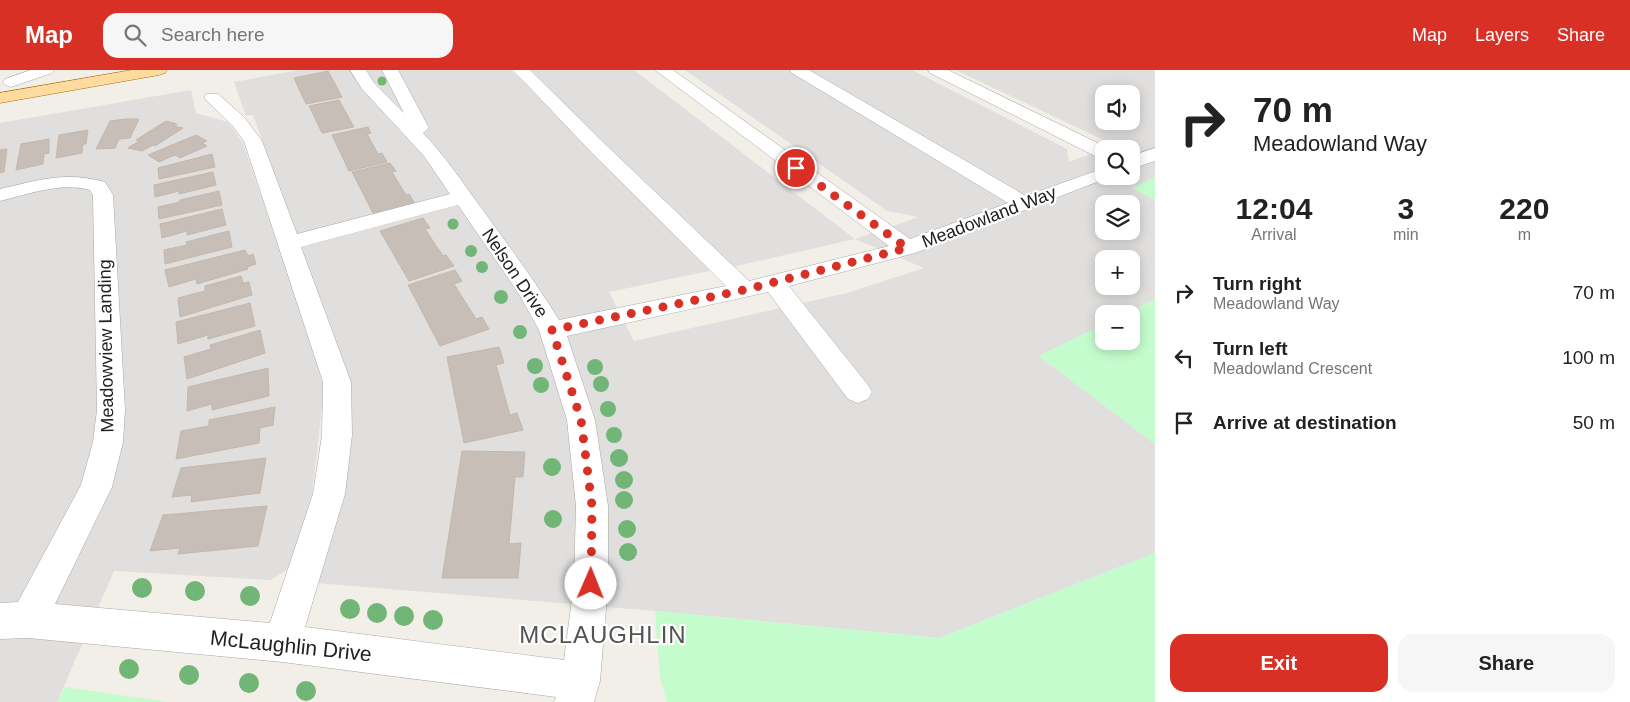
<!DOCTYPE html>
<html lang="en">
<head>
<meta charset="utf-8">
<style>
	:root { --surface:#fff; --page:#f6f6f6; --text:#222; --muted:#767676; --accent:#d93025 }
	body { margin:0; font-family:Arial,sans-serif; background:var(--page); color:var(--text); height:100vh; display:flex; flex-direction:column; font-size:19px; white-space:nowrap }
	* { box-sizing:border-box; margin:0 }
	p { font-size:16px; color:var(--muted) }
	.icon { flex:none; width:28px; height:28px; fill:none; stroke:currentColor; stroke-width:2; stroke-linecap:round; stroke-linejoin:round }
	.map { position:relative; flex:1; overflow:hidden }
	.details { display:flex; flex-direction:column; background:var(--surface); width:475px }
	.details>* { flex:none }
	.guide { background:#fff; color:var(--text); overflow:hidden }
	.controls { position:absolute; left:1095px; top:15px; display:grid; gap:10px }
	.controls a { display:grid; place-items:center; width:45px; height:45px; border-radius:10px; background:var(--surface); box-shadow:0 2px 12px #0003; font-size:25px }
	.pin { position:absolute; display:grid; place-items:center; width:42px; height:42px; color:#fff; margin:-21px; border:2px solid #fff; border-radius:50%; box-shadow:0 1px 5px #0007 }
	.me { position:absolute; width:55px; margin:-28px; rotate:1deg; stroke-linejoin:round; filter:drop-shadow(0 0 4px #0008) }
	.turn { display:flex; align-items:center; gap:18px; height:105px; padding:0 15px; font-size:22px }
	.turn .icon { width:65px; height:65px; stroke-width:2.5 }
	.turn b { display:block; font-size:35px; line-height:42px }
	.eta { display:flex; justify-content:space-evenly; align-items:center; height:85px; text-align:center }
	.eta b { font-size:30px; font-weight:800; line-height:35px }
	.action { display:flex; gap:10px; margin-top:auto; padding:10px 15px }
	.action a { flex:1; height:58px; border-radius:15px; background:var(--accent); color:#fff; font-size:20px; font-weight:800; line-height:58px; text-align:center }
	.action a+a { background:var(--page); color:var(--text) }
	ul { padding:0; list-style:none }
	li { display:flex; align-items:center; gap:15px; height:65px; padding:0 15px }
	li div { flex:1 }
	li b { display:block; font-size:19px }
	li em { font-style:normal }
	header { display:flex; align-items:center; gap:30px; box-sizing:border-box; height:70px; padding:0 25px; background:var(--accent); color:#fff }
	header strong { font-size:24px }
	nav { display:flex; gap:28px; margin-inline-start:auto; font-size:18px }
	.search { width:350px; height:45px; background:var(--page); display:flex; align-items:center; gap:12px; box-sizing:border-box; padding:0 18px; border-radius:15px; color:var(--muted); font-size:19px }
	main { display:flex; flex:1; min-height:0 }
	.map>svg:first-child { display:block }
</style>
</head>
<body>
<header>
<strong>Map</strong>
<div class="search"><svg class="icon" aria-label="search" viewBox="0 0 24 24"><circle cx="10" cy="10" r="6"/><path d="M15 15l6 6"/></svg>Search here</div>
<nav><a>Map</a><a>Layers</a><a>Share</a></nav>
</header>
<main>
<div class="map">
<svg width="1155" height="632" viewBox="0 0 1155 632">
	<rect width="100%" height="100%" fill="#f2efe8"/>
	<path fill="#e0dfde" fill-rule="evenodd" d="M299 0H511L708 194 709 201 609 222 634 271 847 223 924 198 855 169 732 197 529 0H634L855 169 919 147 887 141 685 0H912L1067 79 1069 92 1104 79V106H1131V79H1106L1114 75 956 0H1155V107L1132 118 1155 130V229L1125 244H1104V254L1039 286 1155 374V483L939 568 655 541 316 513 346 307 253 45 246 46 234 12ZM1104 24H1131V51H1104ZM1104 134H1131V161H1104ZM1104 189H1131V216H1104Z
		M191 20 196 43 228 52 243 73 313 277 324 319 312 424 291 497 271 510 114 501 57 632H0V53Z"/>
	<path fill="#c5fccd" d="M1155 107V130L1132 118Z
		M1155 229V374L1039 286 1104 254V271H1131V244H1125Z
		M1155 483V632H667L660 607 655 541 939 568Z
		M65 617 168 632H57Z"/>
	<path fill="#c7beb7" stroke="#c4b7aa" d="M328 1 342 27 306 34 294 8Z
		M339 30 354 57 322 63 309 36Z
		M126 49H139L130 68 119 69 115 78 96 79 110 51Z
		M166 51 177 54 173 56 183 58 155 76 153 75 142 81 128 78 139 71 136 70Z
		M368 57 371 63 367 64 378 84 382 83 387 92 349 101 332 65Z
		M88 60 86 74H83L82 83 56 88 59 65Z
		M196 65 207 71 202 73 207 76 180 88 175 85 159 92 148 85Z
		M49 69V83L44 84 43 94 16 100 21 74Z
		M7 79 4 102 0 103V80Z
		M212 84 215 97 159 109 158 98Z
		M390 93 396 101 392 102 406 125 409 124 415 134 374 145 352 102Z
		M213 102 216 115 179 124V121L155 127 154 115Z
		M219 121 222 135 159 149 158 137 180 132V130Z
		M222 139 226 155 187 165V161L162 168 160 154Z
		M423 148 430 158 425 159 443 186 446 185 454 196 409 211 380 161Z
		M229 161 232 177 165 194 164 180 187 175 186 172Z
		M245 180 248 186 253 184 256 194 247 197 248 199 197 214 196 209 169 217 165 200Z
		M455 200 462 211 454 214 476 249 482 247 489 259 440 276 408 215Z
		M241 206 243 213 249 212 252 225 180 247 178 228 205 221V216Z
		M250 233 255 256 208 269V265L178 274 176 252Z
		M260 260 265 283 187 309 184 287 211 279 210 275Z
		M499 277 504 293 496 295 510 345 517 343 523 360 464 373 447 287Z
		M268 298 269 326 212 340V334L187 341 188 317Z
		M275 337 273 355 260 358 259 373 176 389 181 361 209 356V350Z
		M462 381 525 382 523 407H515L509 474 521 473 518 508H442Z
		M266 388 260 423 191 432 192 425 172 427 181 398Z
		M267 436 258 476 178 484 180 478 150 481 163 445Z"/>
	<g fill="none" stroke-linecap="round" stroke-linejoin="round">
		<g stroke="#a8a8a8" stroke-width="1">
			<path id="minor" d="M31 0H54L52 3 11 17 5 15 3 12 5 9Z
				M350 0H366L374 13 404 43 382 0H398L429 58 423 63C445 86 463 113 482 139 508 175 535 211 559 250L726 216 593 84 513 0H530L607 76 749 211 889 176 655 0H673L910 169 1008 133 792 3 790 0H809L1026 126 1104 98V106H1112L915 183 789 216 868 315 872 322 868 329 858 333 848 329 768 222 567 266 595 350 608 436V514L600 611 594 632H554L556 627 282 592 28 568 0 569V533L18 532 81 415 93 372 97 340 93 125 90 120C61 112 29 124 0 131V119C39 110 65 101 105 112L113 125 125 340 123 372 112 417 55 534 270 553 313 424 322 365 323 312 244 71 232 55 204 28 206 24H218L244 47 262 71 297 164 450 124 424 86 362 19ZM458 135 519 224 539 260 567 350 576 436 574 514 564 590 305 557 345 424 352 365 351 312 301 177Z
				M928 0H948L1110 79H1104V89L1097 87 930 3Z
				M1155 78V91L1131 99V86Z"/>
		</g>
		<g stroke="#9f7300" stroke-width="1">
			<path id="major" d="M132 0H167L165 3 159 5 0 33V23Z"/>
		</g>
		<use href="#minor" fill="#fff" fill-rule="evenodd"/>
		<use href="#major" fill="#ffdba0" fill-rule="evenodd"/>
	</g>
	<g fill="#71b676">
		<circle cx="382" cy="11" r="4.5"/>
		<circle cx="453" cy="154" r="5.5"/>
		<circle cx="471" cy="181" r="6"/>
		<circle cx="482" cy="197" r="6"/>
		<circle cx="501" cy="227" r="7"/>
		<circle cx="520" cy="262" r="7"/>
		<circle cx="535" cy="296" r="8"/>
		<circle cx="595" cy="297" r="8"/>
		<circle cx="601" cy="314" r="8"/>
		<circle cx="541" cy="315" r="8"/>
		<circle cx="608" cy="339" r="8"/>
		<circle cx="614" cy="365" r="8"/>
		<circle cx="619" cy="388" r="9"/>
		<circle cx="552" cy="397" r="9"/>
		<circle cx="624" cy="410" r="9"/>
		<circle cx="624" cy="430" r="9"/>
		<circle cx="553" cy="449" r="9"/>
		<circle cx="627" cy="459" r="9"/>
		<circle cx="628" cy="482" r="9"/>
		<circle cx="142" cy="518" r="10"/>
		<circle cx="195" cy="521" r="10"/>
		<circle cx="250" cy="526" r="10"/>
		<circle cx="350" cy="539" r="10"/>
		<circle cx="377" cy="543" r="10"/>
		<circle cx="404" cy="546" r="10"/>
		<circle cx="433" cy="550" r="10"/>
		<circle cx="129" cy="599" r="10"/>
		<circle cx="189" cy="605" r="10"/>
		<circle cx="249" cy="613" r="10"/>
		<circle cx="306" cy="621" r="10"/>
	</g>
	<g fill="none" stroke-linecap="round" stroke-linejoin="round">
		<path stroke="#d93025" stroke-width="9" stroke-dasharray="0 16.2" d="M591 514 592 436 581 350 552 260 744 220 907 178 796 98"/>
	</g>
	<g text-anchor="middle" stroke-width="4.5" stroke-linejoin="round" paint-order="stroke">
		<g font-size="18" fill="#212121" stroke="#fff">
			<text transform="translate(989 147) rotate(-21)" y="6">Meadowland Way</text>
			<text transform="translate(515 203) rotate(56)" y="6">Nelson Drive</text>
			<text transform="translate(106 276) rotate(-91)" y="6">Meadowview Landing</text>
		</g>
		<g font-size="21" fill="#212121" stroke="#fff">
			<text transform="translate(291 576) rotate(6)" y="7">McLaughlin Drive</text>
		</g>
		<g font-size="24" letter-spacing="1" fill="#545454" stroke="#fff">
			<text x="603" y="573">MCLAUGHLIN</text>
		</g>
	</g>
</svg>
<div class="controls">
<a><svg class="icon" aria-label="sound" viewBox="0 0 24 24"><path d="M4 9h4l5-4v14l-5-4H4zM17 9q2 3 0 6"/></svg></a>
<a><svg class="icon" aria-label="search" viewBox="0 0 24 24"><circle cx="10" cy="10" r="6"/><path d="M15 15l6 6"/></svg></a>
<a><svg class="icon" aria-label="layers" viewBox="0 0 24 24"><path d="M12 4l9 5-9 5-9-5zM3 14l9 5 9-5"/></svg></a>
<a>+</a>
<a>−</a>
</div>
<div class="pin" style="left:796px;top:98px;background:#d93025"><svg class="icon" aria-label="arrive" viewBox="0 0 24 24"><path d="M6 21V4h12l-3 4 3 4H6"/></svg></div>
<svg class="me" style="left:591px;top:514px" viewBox="-20 -20 40 40"><circle r="19" fill="#fff"/><path d="M0-13L10 11 0 6-10 11z" fill="#d93025"/></svg>
</div>
<section class="details">
<div class="guide">
<div class="turn"><svg class="icon" aria-label="right" viewBox="0 0 24 24"><path d="M7 20v-9h11M14 6l5 5-5 5"/></svg><div><b>70 m</b>Meadowland Way</div></div>
</div>
<div class="eta">
<div><b>12:04</b><p>Arrival</p></div>
<div><b>3</b><p>min</p></div>
<div><b>220</b><p>m</p></div>
</div>
<ul>
<li><svg class="icon" aria-label="right" viewBox="0 0 24 24"><path d="M7 20v-9h11M14 6l5 5-5 5"/></svg><div><b>Turn right</b><p>Meadowland Way</p></div><em>70 m</em></li>
<li><svg class="icon" aria-label="left" viewBox="0 0 24 24"><path d="M17 20v-9H6M10 6l-5 5 5 5"/></svg><div><b>Turn left</b><p>Meadowland Crescent</p></div><em>100 m</em></li>
<li><svg class="icon" aria-label="arrive" viewBox="0 0 24 24"><path d="M6 21V4h12l-3 4 3 4H6"/></svg><div><b>Arrive at destination</b></div><em>50 m</em></li>
</ul>
<div class="action"><a>Exit</a><a>Share</a></div>
</section>
</main>
</body>
</html>
